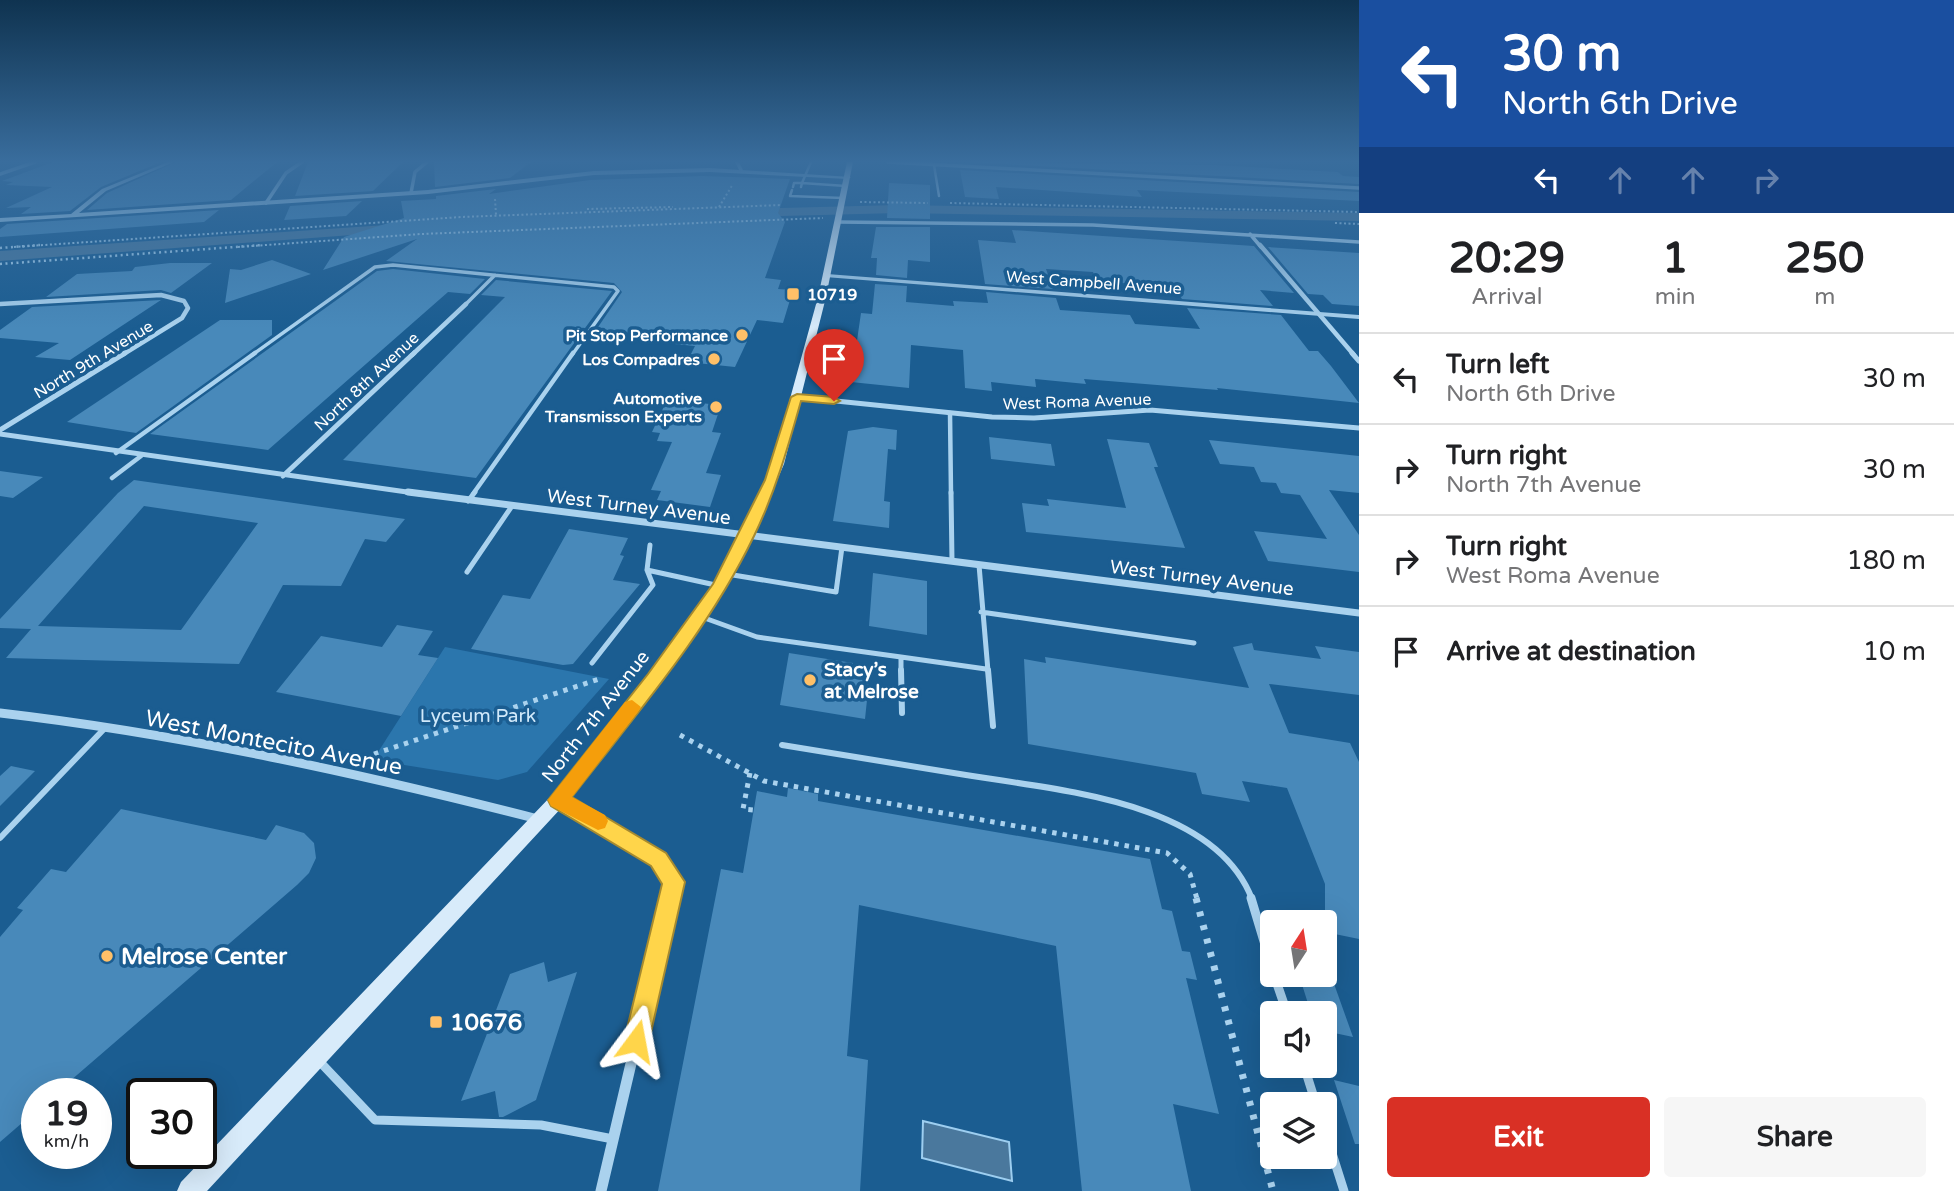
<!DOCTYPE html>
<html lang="en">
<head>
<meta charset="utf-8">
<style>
	:root { --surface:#fff; --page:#f6f6f6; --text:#202124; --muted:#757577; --line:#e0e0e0; --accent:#d93025 }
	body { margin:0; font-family:"Varela Round",sans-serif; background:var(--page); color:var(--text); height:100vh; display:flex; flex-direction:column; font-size:26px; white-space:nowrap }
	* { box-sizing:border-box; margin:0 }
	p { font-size:23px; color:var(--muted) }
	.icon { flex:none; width:38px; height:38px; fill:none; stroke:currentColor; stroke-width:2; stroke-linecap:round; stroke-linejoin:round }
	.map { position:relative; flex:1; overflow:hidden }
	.side { display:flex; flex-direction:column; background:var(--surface); width:595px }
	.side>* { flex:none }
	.top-card { background:#1a4fa0; color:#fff; overflow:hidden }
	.needle { width:46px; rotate:12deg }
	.controls { position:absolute; left:1260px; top:910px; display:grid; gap:14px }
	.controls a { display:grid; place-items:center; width:77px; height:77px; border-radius:7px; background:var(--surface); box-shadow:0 7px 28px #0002; font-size:35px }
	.speed { position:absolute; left:21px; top:1078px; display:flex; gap:14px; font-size:35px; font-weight:700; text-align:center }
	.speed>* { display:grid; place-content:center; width:91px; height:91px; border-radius:50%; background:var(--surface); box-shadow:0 7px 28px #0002; line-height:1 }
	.speed small { font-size:18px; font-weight:400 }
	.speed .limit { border:4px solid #111; border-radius:10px; background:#fff; color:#111 }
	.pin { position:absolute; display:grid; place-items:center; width:60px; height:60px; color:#fff; margin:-72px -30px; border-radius:50% 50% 50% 0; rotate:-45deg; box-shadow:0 0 7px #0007 }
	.pin .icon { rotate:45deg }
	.me { position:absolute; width:77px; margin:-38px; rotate:13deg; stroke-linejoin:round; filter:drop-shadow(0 0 5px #0008) }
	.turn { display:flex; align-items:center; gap:24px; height:147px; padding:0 28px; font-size:32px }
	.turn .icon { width:91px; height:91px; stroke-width:2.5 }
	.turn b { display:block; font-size:49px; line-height:60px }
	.lanes { display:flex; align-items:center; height:66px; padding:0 28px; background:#0003; justify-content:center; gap:35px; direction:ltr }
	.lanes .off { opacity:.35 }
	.eta { display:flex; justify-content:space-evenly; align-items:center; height:119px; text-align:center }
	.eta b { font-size:42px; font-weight:700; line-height:49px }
	.primary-button { display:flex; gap:14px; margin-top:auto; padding:14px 28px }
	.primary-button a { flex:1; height:80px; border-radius:7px; background:var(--accent); color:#fff; font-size:28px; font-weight:700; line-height:80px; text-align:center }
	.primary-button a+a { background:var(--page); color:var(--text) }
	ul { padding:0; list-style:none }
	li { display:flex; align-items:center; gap:21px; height:91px; padding:0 28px; border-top:2px solid var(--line) }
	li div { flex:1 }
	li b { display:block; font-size:26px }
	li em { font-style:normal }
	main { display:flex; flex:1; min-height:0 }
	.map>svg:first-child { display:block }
</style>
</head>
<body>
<main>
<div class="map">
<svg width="1359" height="1191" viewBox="0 0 1359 1191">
	<rect width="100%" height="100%" fill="#1b5d91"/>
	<path fill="#2b76ad" d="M445 647 609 679 527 772 498 780 373 760Z"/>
	<path fill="#4a789d" stroke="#9dcef0" stroke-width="2" d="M923 1121 1009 1142 1012 1181 922 1158Z"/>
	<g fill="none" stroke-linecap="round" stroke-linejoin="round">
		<path fill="#4a789d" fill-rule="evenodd" d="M898 205 1359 213V221L898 213 742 217 735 213 742 209Z
			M401 224 406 225V231L0 261V251Z"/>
	</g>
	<path fill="#4889ba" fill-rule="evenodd" d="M53 162H161L101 187 70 211 21 214 31 207 6 208 52 187 6 185 13 182 2 181Z
		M176 162H277L231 200 87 210 107 193Z
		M308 162H403L373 191 295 196Z
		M434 162H531L510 178 435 187Z
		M967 162 1214 165 1338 172 1343 176 1359 177V184Z
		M960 170 1359 192V201L1137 190 1142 197 996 187 999 199 965 197Z
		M702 176 790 179 778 213 785 222 765 278 781 280 778 289 793 290 783 323 757 320 735 367 687 362 695 346 654 342 658 335 596 330 622 292 614 283 386 261 417 239 323 270 344 237 404 218 401 201 436 199V196L496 189 489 194 590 180Z
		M889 183 930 185V219L887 218Z
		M362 201 346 216 284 220 290 206Z
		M219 210 204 222 0 237V229L7 224Z
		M876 227H930V262L908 260 907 278 876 275 877 258H871Z
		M1012 230 1254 246 1294 293 1260 290 1273 306 1182 299 1174 287 1097 281 1093 272 1046 269 1053 289 985 284 978 240 1016 243Z
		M1268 247 1359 253V306L1332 304 1323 295 1308 294Z
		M272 260 311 274 225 303 230 269 241 270Z
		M170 263H212L171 293 161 290 46 297 77 274 132 271 135 267Z
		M393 269 485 279 470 294 448 292 268 450 150 434 377 271Z
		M496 280 612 291 476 478 343 460 505 297 481 295Z
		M875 284 907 286 906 302 954 306 953 301 988 303 986 292 1056 298 1060 310 1130 315 1135 324 1200 329 1187 308 1281 315 1309 351H1318L1331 366 1359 403 1217 388 1218 390 1084 379 1086 384 1035 379 1036 387 991 382 992 391 965 388 963 350 911 345 909 388 851 382 861 313 872 314Z
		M161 300 70 360 35 357 59 343 0 338V330L32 307Z
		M220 320H272V335L136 433 67 422Z
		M667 400 721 405 712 432 721 433 706 473 721 475 710 507 657 500 661 491 651 490 672 442 657 441 660 433 652 432Z
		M873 427 897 430 896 450 888 449 884 501 890 502 889 528 833 521 848 431Z
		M989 437 1051 444 1055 466 991 459Z
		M1107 439 1149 443 1158 467H1154L1185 548 1026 532 1022 503 1049 506 1047 499 1126 508Z
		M1209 440 1359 456V493L1329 490 1359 535V572L1268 561 1254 531 1327 539 1300 495 1281 493 1276 483 1261 482 1254 467 1220 464Z
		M0 471 43 477 13 498 0 496Z
		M134 480 405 519 386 542 365 539 341 586 283 585 239 664 6 658 31 629 0 628V619L118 493ZM144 506 258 523 181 630 38 626Z
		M569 529 628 538 620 555 624 556 613 580 640 584 573 664 563 665 471 649 503 595 530 599Z
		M873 573 927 581V635L869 626Z
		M397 625 433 631 418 655 438 658 401 716 276 692 321 636 382 647Z
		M1252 643 1254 650 1321 659 1315 646 1359 652V695L1269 684 1289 733 1350 743 1359 762V939L1325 932V884L1287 788 1242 781 1250 802 1202 794 1196 773 1028 744 1024 659 1046 663 1045 657 1249 688 1233 647Z
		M789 653 853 663 852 678 869 681 865 719 780 705Z
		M11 766 35 771 0 806V776Z
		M788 788 818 794V801L1150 859 1162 909 1172 911 1182 951 1190 952 1197 980 1186 978 1219 1114 1173 1104 1191 1191H1082L1056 946 859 905 847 1056 868 1060 860 1191H658L721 869 743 873 757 791 787 797Z
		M121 809 266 840 276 825 304 833 314 843 316 858 309 873 297 885 55 1094H37V1110L0 1142V937L23 910 17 908 51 869 66 872Z
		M544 962 548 982 577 972 536 1100 503 1117H499L495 1091 461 1101 510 974Z
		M1325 967H1328L1353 1037 1325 1031V1013H1311L1299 975H1325Z
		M1334 1080 1359 1086V1144H1355Z"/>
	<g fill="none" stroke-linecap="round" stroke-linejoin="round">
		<path stroke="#aad2ee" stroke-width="2" stroke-dasharray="2 2.5" stroke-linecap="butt" d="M495 199 496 215
			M860 202 928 203
			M950 203 1359 212
			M719 207 733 184
			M587 209 673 207
			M1335 223 1359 224
			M14 247 461 217 782 205
			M238 247 421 234 823 218"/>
		<path stroke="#aad2ee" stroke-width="2.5" stroke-dasharray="2 3.5" stroke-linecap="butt" d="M0 248 40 245
			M0 264 262 245"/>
		<path stroke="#aad2ee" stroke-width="5" stroke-dasharray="4.5 6" stroke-linecap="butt" d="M680 735 764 781 1167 853 1190 874 1197 899
			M374 754 602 678
			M750 773 743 809 754 810"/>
		<path stroke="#aad2ee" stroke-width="7" stroke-dasharray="5 9" stroke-linecap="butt" d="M1196 898 1273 1191"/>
		<path stroke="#aad2ee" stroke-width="2.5" d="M811 162 802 183 846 186
			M934 165 939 196
			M793 187 794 183H802L801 187
			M792 190 790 196 843 198"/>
		<path stroke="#aad2ee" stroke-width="3.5" d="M466 304 495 275
			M252 355 375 267 393 265 614 287 618 291 572 355"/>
		<path stroke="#aad2ee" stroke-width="4.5" d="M950 413 951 494
			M116 453 255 353
			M112 478 141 456
			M473 494 573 353"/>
		<path stroke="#aad2ee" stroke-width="5" d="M951 492 952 561
			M468 501 475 492
			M650 545 647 570 720 586
			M979 565 988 671
			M467 572 512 506
			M727 574 836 592 842 547
			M981 612 1194 643
			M699 616 757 637 901 657V671
			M901 657 986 669
			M592 663 653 585 647 570"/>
		<path stroke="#aad2ee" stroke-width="6" d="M901 670 902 713
			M988 670 993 726
			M782 745C843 755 905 765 966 775 1055 790 1214 800 1252 899
			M0 838 104 729"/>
		<path stroke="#aad2ee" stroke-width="9" d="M1251 898 1272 968
			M1274 975 1287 1013
			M320 1062 375 1120 541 1125 613 1139
			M1304 1066 1316 1104
			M1325 1131 1344 1191"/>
		<path stroke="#aad2ee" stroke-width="3.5" d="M737 162 741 170
			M888 162 1359 188
			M0 174 35 162
			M411 193 415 172 427 162
			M266 203 286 173 302 162
			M838 222 1093 225 1359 242
			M1250 234 1261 247"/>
		<path stroke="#aad2ee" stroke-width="4.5" d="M1260 245 1354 355
			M0 304 161 295 184 301 188 308 182 318 122 355
			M412 355 466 304"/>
		<path stroke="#aad2ee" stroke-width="5" d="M1352 353 1359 361
			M797 397 992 417 1034 418 1150 410 1359 428
			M0 430 125 353
			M0 434 421 494
			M283 476 414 353"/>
		<path stroke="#aad2ee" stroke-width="7" d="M408 492 1359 613"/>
		<path stroke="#aad2ee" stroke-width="9" d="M0 713C181 734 362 774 538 819
			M558 800 659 859 674 882 670 899"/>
		<path stroke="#aad2ee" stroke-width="11" d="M601 1191 670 898"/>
		<path fill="#aad2ee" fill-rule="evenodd" d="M168 162H174L106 191 79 213 428 190 594 171 710 168 851 177 848 179 710 172 594 175 428 194 0 222V218L71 214 102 189Z
			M827 274 1359 315V319L825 277 824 276Z"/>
		<path fill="#d8ebfa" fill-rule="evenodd" d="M847 162H853L826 297 784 464 753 536 727 586 661 682 564 805 207 1191H177L181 1182 552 795 649 674 714 585 741 536 772 464 818 297Z"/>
	</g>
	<linearGradient id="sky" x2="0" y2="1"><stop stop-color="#0f3350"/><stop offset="0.49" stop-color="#396d9d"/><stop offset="1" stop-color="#396d9d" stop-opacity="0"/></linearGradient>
	<rect width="1359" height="329" fill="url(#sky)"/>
	<path fill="#ffd54a" stroke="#a68a30" stroke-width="2" d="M797 394 834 397 840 401 834 404 801 401C788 447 775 493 754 536 708 632 636 714 572 797L666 853 685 882 649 1041 646 1050 636 1054 627 1050 624 1041 662 884 651 866 551 806 548 800 648 674 713 584 765 480 791 397Z"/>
	<path fill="#f59e0b" d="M632 700 641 707 638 712 572 797 605 815 608 821 605 828 598 830 551 806 548 800 625 702Z"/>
	<g fill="#ffc068" stroke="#1b5d91" stroke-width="2.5">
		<rect x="786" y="287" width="14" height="14" rx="3.5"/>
		<circle cx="742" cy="335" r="7"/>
		<circle cx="714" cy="359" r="7"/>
		<circle cx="716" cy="407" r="7"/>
		<circle cx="810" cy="680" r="7"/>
		<circle cx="107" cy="956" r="7"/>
		<rect x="429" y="1015" width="14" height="14" rx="3.5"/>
	</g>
	<g text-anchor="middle" stroke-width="7" stroke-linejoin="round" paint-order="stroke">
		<g font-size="16" fill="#fff" stroke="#1b5d91">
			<text transform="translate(1094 282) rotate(4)" y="6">West Campbell Avenue</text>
			<text transform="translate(93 359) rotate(-31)" y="6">North 9th Avenue</text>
			<text transform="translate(366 381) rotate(-43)" y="6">North 8th Avenue</text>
			<text transform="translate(1077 401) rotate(-2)" y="6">West Roma Avenue</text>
		</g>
		<g font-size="16" font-weight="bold" fill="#fff" stroke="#1b5d91" text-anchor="end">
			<text x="807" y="300" text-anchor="start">10719</text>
			<text x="728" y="341">Pit Stop Performance</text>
			<text x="700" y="365">Los Compadres</text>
			<text x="702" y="404">Automotive<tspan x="702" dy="18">Transmisson Experts</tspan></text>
		</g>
		<g font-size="19" fill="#fff" stroke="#1b5d91">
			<text transform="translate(639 506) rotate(7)" y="7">West Turney Avenue</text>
			<text transform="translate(1202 577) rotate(7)" y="7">West Turney Avenue</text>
			<text transform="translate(595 716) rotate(-52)" y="7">North 7th Avenue</text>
		</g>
		<g font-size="19" font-weight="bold" fill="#fff" stroke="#1b5d91" text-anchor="start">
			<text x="824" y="676">Stacy’s<tspan x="824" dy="22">at Melrose</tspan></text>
		</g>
		<g font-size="19" fill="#d1e9fa" stroke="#1b5d91">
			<text x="478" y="722">Lyceum Park</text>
		</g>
		<g font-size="23" fill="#fff" stroke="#1b5d91">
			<text transform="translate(274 742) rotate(11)" y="8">West Montecito Avenue</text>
		</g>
		<g font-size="23" font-weight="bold" fill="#fff" stroke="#1b5d91" text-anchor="start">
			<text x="121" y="964">Melrose Center</text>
			<text x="450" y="1030">10676</text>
		</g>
	</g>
</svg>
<div class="controls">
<a><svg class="needle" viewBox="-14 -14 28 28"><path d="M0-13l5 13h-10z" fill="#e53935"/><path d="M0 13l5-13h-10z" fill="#757577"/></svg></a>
<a><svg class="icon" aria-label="sound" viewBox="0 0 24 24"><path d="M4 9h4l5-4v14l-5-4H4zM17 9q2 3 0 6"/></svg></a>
<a><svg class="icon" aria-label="layers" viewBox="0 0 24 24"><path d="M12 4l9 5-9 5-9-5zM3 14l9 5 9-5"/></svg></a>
</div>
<div class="speed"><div>19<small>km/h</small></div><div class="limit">30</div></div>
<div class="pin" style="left:834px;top:401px;background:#d93025"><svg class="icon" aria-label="arrive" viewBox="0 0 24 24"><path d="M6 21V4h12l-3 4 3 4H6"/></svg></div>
<svg class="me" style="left:636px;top:1041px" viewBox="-20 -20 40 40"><path d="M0-17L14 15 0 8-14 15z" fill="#ffd54a" stroke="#fff" stroke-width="4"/></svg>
</div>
<section class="side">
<div class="top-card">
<div class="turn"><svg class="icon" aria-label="left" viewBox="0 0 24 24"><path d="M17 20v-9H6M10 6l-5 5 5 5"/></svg><div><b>30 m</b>North 6th Drive</div></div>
<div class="lanes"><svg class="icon" aria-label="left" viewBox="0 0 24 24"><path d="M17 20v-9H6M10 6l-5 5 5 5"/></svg><svg class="icon off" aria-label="ahead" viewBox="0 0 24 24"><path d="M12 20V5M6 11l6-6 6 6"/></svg><svg class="icon off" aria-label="ahead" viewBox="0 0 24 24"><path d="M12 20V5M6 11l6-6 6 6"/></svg><svg class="icon off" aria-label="right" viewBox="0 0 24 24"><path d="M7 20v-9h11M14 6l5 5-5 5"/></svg></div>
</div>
<div class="eta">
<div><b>20:29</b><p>Arrival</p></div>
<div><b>1</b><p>min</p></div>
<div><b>250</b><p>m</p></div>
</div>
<ul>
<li><svg class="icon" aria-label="left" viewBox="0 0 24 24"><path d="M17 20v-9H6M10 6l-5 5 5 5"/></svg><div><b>Turn left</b><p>North 6th Drive</p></div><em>30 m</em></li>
<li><svg class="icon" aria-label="right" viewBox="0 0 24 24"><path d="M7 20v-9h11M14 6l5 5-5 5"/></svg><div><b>Turn right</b><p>North 7th Avenue</p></div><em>30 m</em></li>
<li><svg class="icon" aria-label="right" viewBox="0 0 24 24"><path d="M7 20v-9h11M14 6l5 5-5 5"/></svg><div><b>Turn right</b><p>West Roma Avenue</p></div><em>180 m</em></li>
<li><svg class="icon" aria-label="arrive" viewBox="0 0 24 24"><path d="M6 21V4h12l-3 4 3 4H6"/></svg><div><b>Arrive at destination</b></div><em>10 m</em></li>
</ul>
<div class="primary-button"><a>Exit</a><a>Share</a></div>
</section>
</main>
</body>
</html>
